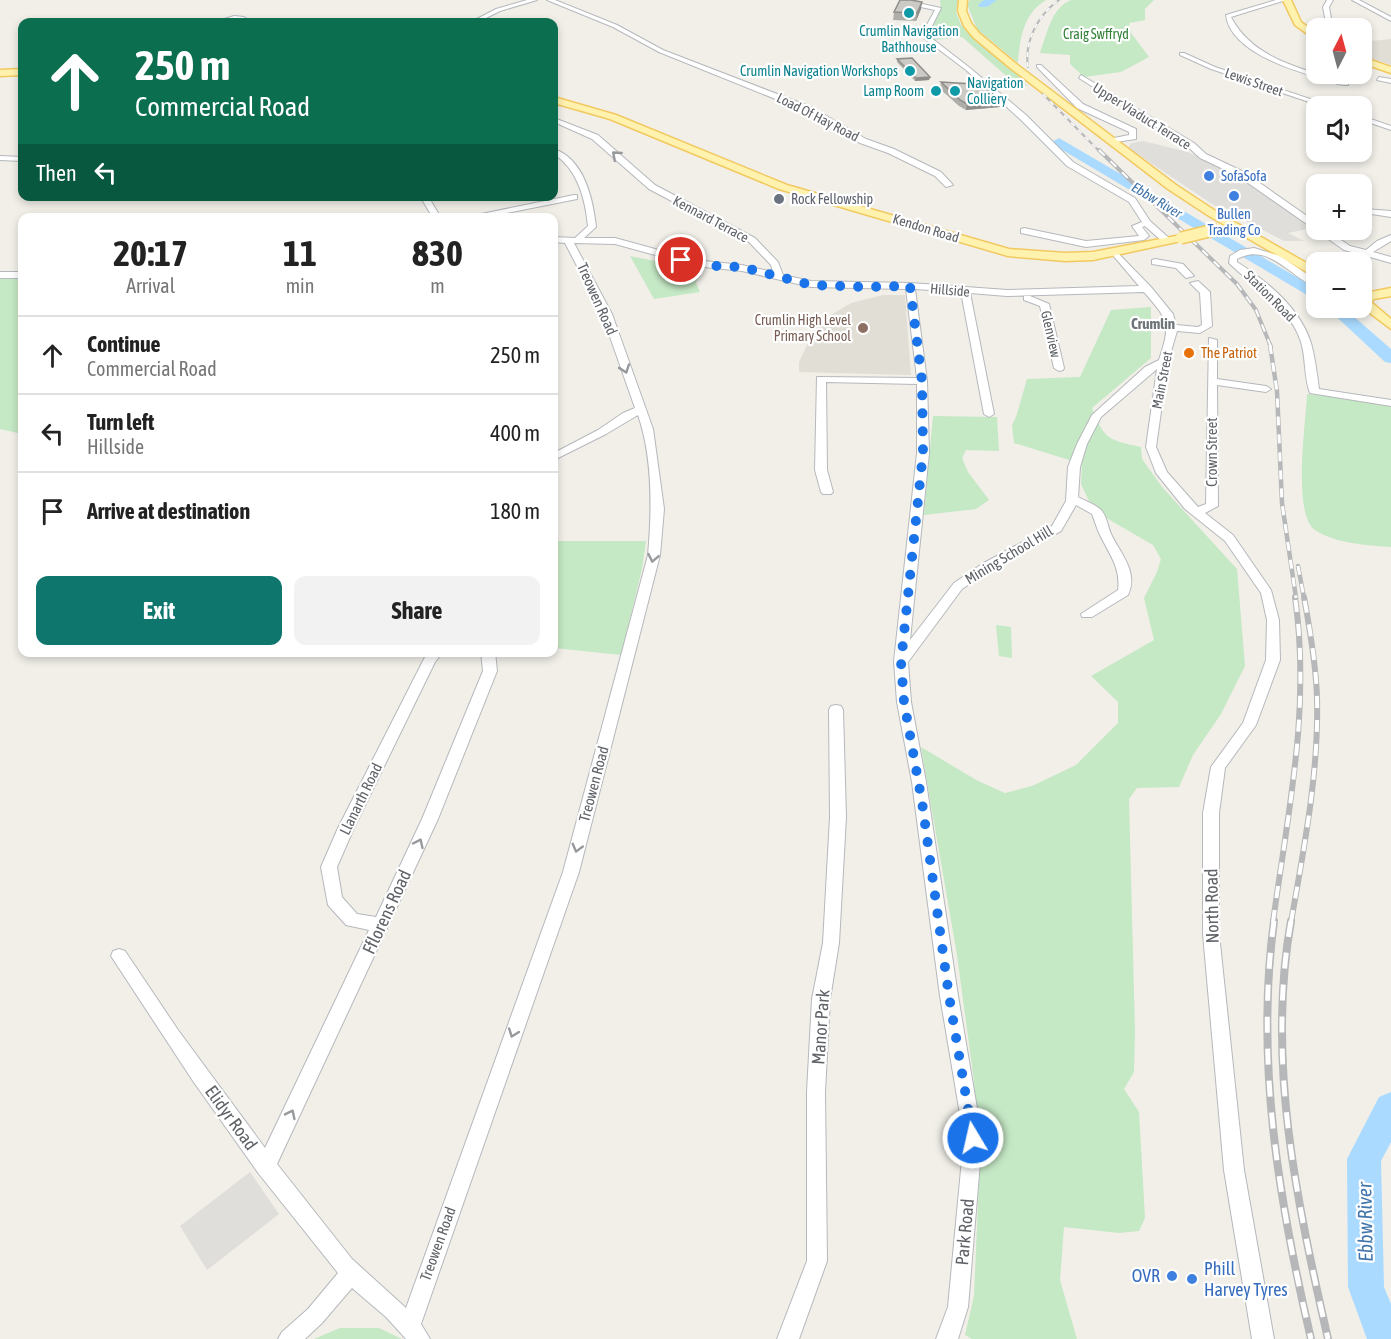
<!DOCTYPE html>
<html lang="en">
<head>
<meta charset="utf-8">
<style>
	:root { --surface:#fff; --page:#f2f2f2; --text:#222; --muted:#767676; --line:#e0e0e0; --accent:#0f766e }
	body { margin:0; font-family:"Asap Condensed",sans-serif; background:var(--page); color:var(--text); height:100vh; display:flex; flex-direction:column; font-size:22px; white-space:nowrap }
	* { box-sizing:border-box; margin:0 }
	p { font-size:20px; color:var(--muted) }
	.icon { flex:none; width:33px; height:33px; fill:none; stroke:currentColor; stroke-width:2; stroke-linecap:round; stroke-linejoin:round }
	.map { position:relative; flex:1; overflow:hidden }
	.side { position:absolute; left:18px; top:213px; width:540px; height:444px; display:flex; flex-direction:column; background:var(--surface); border-radius:12px; box-shadow:0 3px 9px #0003 }
	.side>* { flex:none }
	.banner { position:absolute; left:18px; top:18px; width:540px; height:183px; border-radius:12px; box-shadow:0 3px 9px #0003; background:#0b6e4f; color:#fff; overflow:hidden }
	.needle { width:39px; rotate:6deg }
	.fabs { position:absolute; left:1306px; top:18px; display:grid; gap:12px }
	.fabs a { display:grid; place-items:center; width:66px; height:66px; border-radius:12px; background:var(--surface); box-shadow:0 3px 9px #0003; font-size:30px }
	.pin { position:absolute; display:grid; place-items:center; width:51px; height:51px; color:#fff; margin:-26px; border:3px solid #fff; border-radius:50%; box-shadow:0 2px 6px #0007 }
	.me { position:absolute; width:66px; margin:-33px; rotate:351deg; stroke-linejoin:round; filter:drop-shadow(0 0 4px #0008) }
	.turn { display:flex; align-items:center; gap:21px; height:126px; padding:0 18px; font-size:27px }
	.turn .icon { width:78px; height:78px; stroke-width:2.5 }
	.turn b { display:block; font-size:42px; line-height:51px }
	.then { display:flex; align-items:center; height:57px; padding:0 18px; background:#0003; gap:12px; font-size:22px }
	.eta { display:flex; justify-content:space-evenly; align-items:center; height:102px; text-align:center }
	.eta b { font-size:36px; font-weight:700; line-height:42px }
	.action { display:flex; gap:12px; margin-top:auto; padding:12px 18px }
	.action a { flex:1; height:69px; border-radius:12px; background:var(--accent); color:#fff; font-size:24px; font-weight:700; line-height:69px; text-align:center }
	.action a+a { background:var(--page); color:var(--text) }
	ul { padding:0; list-style:none }
	li { display:flex; align-items:center; gap:18px; height:78px; padding:0 18px; border-top:2px solid var(--line) }
	li div { flex:1 }
	li b { display:block; font-size:22px }
	li em { font-style:normal }
	.map>svg:first-child { display:block }
</style>
</head>
<body>
<div class="map">
<svg width="1391" height="1339" viewBox="0 0 1391 1339">
	<rect width="100%" height="100%" fill="#f1efe8"/>
	<path fill="#e0deda" d="M1143 141 1188 152 1228 170 1253 184 1312 228 1288 233 1304 241H1284L1212 204 1128 148 1131 143Z
		M250 1172 279 1214 207 1270 180 1226Z"/>
	<path fill="#e1ded6" d="M1391 39V65L1362 56V42Z
		M883 295H905L911 375 799 372V362L811 337 824 319 851 303Z"/>
	<path fill="#c5e8c5" d="M940 0H958L956 12 961 25 1020 75 1027 86 1011 80 962 37 934 40 929 34 941 8Z
		M970 0H1046C1023 14 1020 38 1018 63L977 29 967 4Z
		M1071 0H1154L1145 9V20L1129 23 1131 33 1149 57 1121 72 1084 77 1070 64V55L1040 53C1047 34 1051 8 1071 0Z
		M630 256 700 270 696 283 700 292 654 299Z
		M0 278H22V434L0 429Z
		M1151 307V358L1092 408C1104 440 1109 440 1141 447L1142 459 1162 487 1237 569 1245 666 1221 714 1193 755 1179 787 1137 788 1129 799 1135 1032 1134 1072 1124 1089 1139 1112 1145 1218 1139 1231 1119 1233 1064 1227 1060 1280 1077 1339H972L965 1335 974 1296 979 1179 974 1081 957 955 921 747 978 781 1005 793 1032 786 1076 765 1118 723V702L1091 676 1154 640 1144 598 1157 572 1161 559 1153 545 1108 519 1089 501 1081 484 1082 464 1014 443 1012 425 1016 417 1027 379 1080 377 1111 310Z
		M1307 394 1391 404V547C1367 545 1336 544 1315 530 1292 514 1306 422 1307 394Z
		M933 416 997 417 999 451 966 450 962 458 968 472 989 500 976 509 924 515Z
		M554 541H646L642 569 621 655 554 648Z
		M996 625 1011 627 1012 658 999 656Z
		M340 1328H379L402 1339H314Z"/>
	<g fill="none" stroke-linecap="round" stroke-linejoin="round">
		<path fill="#aadaff" fill-rule="evenodd" d="M984 0H997L987 7H979L978 5Z
			M948 26 954 29 936 39 930 36Z
			M1059 138 1317 289V301L1054 145 1052 142Z
			M1327 308H1344L1391 349V363L1385 362Z
			M1391 1092V1142L1381 1161 1384 1287 1391 1304V1339H1367L1348 1287 1347 1159 1379 1097Z"/>
		<g stroke="#b5b8bc" stroke-width="2">
			<path id="minor" d="M527 0H537L500 11 478 22H471L496 9Z
				M547 0H555L617 25 663 50 811 107 866 139 894 149 941 172 953 185 946 187 935 176 888 153 860 143 805 111 659 52 613 27Z
				M1276 0H1286L1231 17C1253 60 1306 70 1348 83V85C1338 86 1327 80 1317 77 1288 69 1230 50 1226 15Z
				M1327 0H1333L1329 7 1332 24 1326 28H1319L1326 23 1323 7Z
				M1352 0H1359L1391 17V21Z
				M913 2 941 8 928 34 930 37 970 68 1026 115 1073 162 1135 198 1150 221 1170 239V243H1164L1145 226 1142 227 1149 236 1144 240 1086 247 1021 233V229L1024 228 1086 241 1139 236 1132 226 1142 222 1129 202 1067 166 1020 119 966 70 925 39 922 34 935 10 911 5Z
				M234 16 244 17 252 22 234 19 215 22Z
				M1180 53H1184L1215 67 1331 106H1321L1211 69 1180 55Z
				M1037 65H1041L1083 104 1136 129V139L1109 143V139L1129 135V132L1077 108 1037 67Z
				M1081 75 1194 143 1206 154 1244 172 1317 223V230H1326L1350 246 1366 250 1377 241 1391 235V241L1373 252 1391 257V263L1370 257 1367 274 1371 287 1363 289 1362 262H1359L1363 255 1344 250 1238 176 1200 158 1188 147 1079 78Z
				M1379 77 1391 79V83L1377 80Z
				M1362 116 1391 126V130L1362 120Z
				M554 118 598 135 655 185 755 238 778 262 783 275 811 281 910 283 1007 290 1139 286 1111 253 1115 250 1151 287 1173 314 1176 325 1198 327 1202 325 1200 293 1190 283 1198 281 1210 292 1212 326 1200 333 1177 331 1168 362 1156 447 1167 472 1198 507 1206 504 1209 338 1217 340V379L1266 386 1271 389 1266 392 1217 385 1218 506 1205 513 1233 535 1271 590 1279 620 1280 660 1256 725 1225 768 1219 813V934L1244 1170 1274 1339H1252L1224 1170 1203 934V813L1211 767 1243 723 1266 660 1267 620 1261 593 1225 541 1185 509 1156 473 1146 447 1157 369 1101 417 1087 444 1080 467 1078 497C1085 501 1097 505 1102 511 1107 518 1108 527 1111 534 1120 553 1139 572 1128 595L1092 617H1082L1081 614 1118 590C1121 569 1110 555 1101 537 1097 529 1095 522 1092 514L1076 505 1061 531 990 570 962 589 908 662 911 702 926 782 958 996 982 1138 968 1307 958 1339H936L948 1307 964 1138 940 996 912 782 897 702 894 661 917 453V384L826 382 827 470 833 492 831 494H823L821 492 815 470 817 377 917 378 906 289 811 287 742 271 695 266 615 244 574 243 612 314 653 429 664 509 660 555 579 872 421 1324 430 1339H406L386 1317 352 1288 322 1323 305 1339H278L282 1332 308 1309 338 1273 259 1174 193 1081 111 956 113 951 119 949 125 951 178 1030 265 1148 369 930 346 925 328 905 321 867 338 828 425 657 429 652H443L435 662 354 828 337 867 342 897 357 914 376 917 422 819 483 671 481 652H495L497 671 438 819 277 1164 352 1259 406 1308 563 872 648 555C652 510 653 458 638 415L606 434 554 460V453L598 430 623 413 635 408 602 314 565 243 554 242V237L575 238 588 226C585 198 578 170 554 154V149C584 159 593 199 596 227L584 238H615L695 260 742 265 773 272 771 265 749 242 649 189 592 139 554 122ZM915 289 961 292 984 414 989 417 994 414 970 293 1007 296 1144 292C1169 321 1171 323 1159 360L1145 367 1092 415 1077 444 1068 467 1066 501 1052 526 982 564 954 583 910 640 929 453 927 381Z
				M0 156 22 157V161L0 160Z
				M574 195H577V199L481 218H462Z
				M420 196H428L441 218H433Z
				M1365 209 1391 211V217L1365 213Z
				M1254 248 1280 256 1317 281V288C1291 278 1268 241 1237 259V262C1267 281 1300 308 1311 343 1315 358 1317 373 1319 389L1391 400V406L1310 393C1304 378 1306 358 1301 342 1289 305 1254 288 1229 263L1230 256 1240 250Z
				M1155 259 1183 264 1194 276 1186 278 1176 268 1152 264V260Z
				M0 272H22V278H0Z
				M1024 296H1030L1049 304 1064 368 1063 370 1059 371 1054 368 1040 306 1024 300Z
				M836 705 841 706 843 710 846 817 839 943 830 999 825 1092 827 1261 799 1339H777L807 1261V1092L812 999 823 943 830 817 829 710 831 706Z"/>
		</g>
		<g stroke="#f2c960" stroke-width="3">
			<path id="major" d="M959 0H967L966 11 971 23 979 33 1015 63 1176 185 1217 212 1317 269V278L1209 216 1168 189 1009 67 973 37 964 26 958 11Z
				M1283 0H1291L1301 22 1317 34V41L1295 25Z
				M1362 57 1391 67V73L1362 63Z
				M22 69V75L0 76V70Z
				M554 97 616 115 787 185 1009 249 1065 253 1093 252 1181 235 1187 238 1181 241 1093 260 1065 261 1008 256 779 189 610 119 554 103Z
				M1391 288V296L1374 299 1371 302 1391 319V329L1362 307V297L1366 293Z"/>
		</g>
		<use href="#minor" fill="#fff" fill-rule="evenodd"/>
		<use href="#major" fill="#fff2af" fill-rule="evenodd"/>
		<g stroke="#b6b7b8" stroke-width="2">
			<path id="rail-far4" d="M1028 67C1024 41 1038 15 1059 0
				M1043 94 1100 152"/>
		</g>
		<g stroke="#b6b7b8" stroke-width="4">
			<path id="rail-far3" d="M1099 150 1237 284 1256 310 1271 347"/>
		</g>
		<g stroke="#b6b7b8" stroke-width="4.5">
			<path id="rail-far2" d="M1270 345 1277 391 1282 503 1296 598
				M1298 566 1304 598"/>
		</g>
		<g stroke="#b6b7b8" stroke-width="6">
			<path id="rail-far1" d="M1273 922C1288 811 1311 709 1295 597
				M1291 922C1304 848 1319 773 1317 697 1316 664 1310 630 1304 597"/>
		</g>
		<g stroke="#b6b7b8" stroke-width="8">
			<path id="rail" d="M1274 921C1255 1061 1279 1202 1311 1339
				M1291 921C1266 1061 1297 1202 1328 1339"/>
		</g>
		<use href="#rail-far4" stroke="#fff" stroke-width="1.5" stroke-dasharray="5" stroke-linecap="butt"/>
		<use href="#rail-far3" stroke="#fff" stroke-width="2" stroke-dasharray="8" stroke-linecap="butt"/>
		<use href="#rail-far2" stroke="#fff" stroke-width="3" stroke-dasharray="9" stroke-linecap="butt"/>
		<use href="#rail-far1" stroke="#fff" stroke-width="4" stroke-dasharray="12" stroke-linecap="butt"/>
		<use href="#rail" stroke="#fff" stroke-width="5" stroke-dasharray="16" stroke-linecap="butt"/>
		<g stroke="#f2c960" stroke-width="14" stroke-linecap="butt">
			<path id="major-bridge" d="M1181 238 1218 229"/>
		</g>
		<use href="#major-bridge" stroke="#fff2af" stroke-width="11"/>
	</g>
	<path fill="#afaea9" d="M921 9 916 21 893 20 894 12Z
		M897 59 930 77 929 80 915 81 897 62Z
		M941 82 1001 101 1000 107 966 110 959 106 940 89Z"/>
	<path fill="#8f8d8a" d="M922 2 921 9 916 21 917 13Z
		M930 77 929 80 915 81 916 78Z
		M1001 101 1000 107 966 110 967 104Z"/>
	<path fill="#cccac5" stroke="#8f8d8a" stroke-width="1.5" d="M900 0H911L922 2 917 13 894 12Z
		M912 58 930 77 916 78 897 59Z
		M941 82 974 84 986 88 1001 101 967 104 960 100Z"/>
	<defs><path id="oneway-chevron" d="M-2-3.5L2.5 0L-2 3.5" fill="none" stroke-width="1.6" stroke-linecap="round" stroke-linejoin="round" transform="scale(1.5)"/></defs>
	<g stroke="#979a9d">
		<use href="#oneway-chevron" transform="translate(616 155) rotate(-139)"/>
		<use href="#oneway-chevron" transform="translate(625 369) rotate(71)"/>
		<use href="#oneway-chevron" transform="translate(653 558) rotate(101)"/>
		<use href="#oneway-chevron" transform="translate(419 843) rotate(-65)"/>
		<use href="#oneway-chevron" transform="translate(577 848) rotate(105)"/>
		<use href="#oneway-chevron" transform="translate(513 1033) rotate(110)"/>
		<use href="#oneway-chevron" transform="translate(291 1114) rotate(-64)"/>
	</g>
	<g fill="none" stroke-linecap="round" stroke-linejoin="round">
		<path stroke="#1a73e8" stroke-width="10" stroke-dasharray="0 18" d="M681 260 716 266 742 267 811 285 867 287 910 286 922 381 923 453 901 662 904 702 922 802 949 996 973 1138"/>
	</g>
	<g fill="#0f9aa8" stroke="#fff" stroke-width="2">
		<circle cx="909" cy="13" r="6"/>
		<circle cx="910" cy="71" r="6"/>
		<circle cx="936" cy="91" r="6"/>
		<circle cx="955" cy="91" r="6"/>
	</g>
	<g fill="#3f7fe0" stroke="#fff" stroke-width="2">
		<circle cx="1209" cy="176" r="6"/>
		<circle cx="1234" cy="196" r="6"/>
		<circle cx="1172" cy="1276" r="6"/>
		<circle cx="1192" cy="1279" r="6"/>
	</g>
	<circle fill="#6b7280" stroke="#fff" stroke-width="2" cx="779" cy="199" r="6"/>
	<circle fill="#8d6e63" stroke="#fff" stroke-width="2" cx="863" cy="328" r="6"/>
	<circle fill="#e8710a" stroke="#fff" stroke-width="2" cx="1189" cy="353" r="6"/>
	<g text-anchor="middle" stroke-width="4.5" stroke-linejoin="round" paint-order="stroke">
		<g font-size="14" fill="#0d838f" stroke="#fff" text-anchor="end">
			<text x="909" y="36" text-anchor="middle">Crumlin Navigation<tspan x="909" dy="16">Bathhouse</tspan></text>
			<text x="898" y="76">Crumlin Navigation Workshops</text>
			<text x="967" y="88" text-anchor="start">Navigation<tspan x="967" dy="16">Colliery</tspan></text>
			<text x="924" y="96">Lamp Room</text>
		</g>
		<g font-size="14" fill="#348238" stroke="#fff">
			<text x="1096" y="39">Craig Swffryd</text>
		</g>
		<g font-size="14" fill="#5f6368" stroke="#fff">
			<text transform="translate(1254 82) rotate(19)" y="5">Lewis Street</text>
			<text transform="translate(1142 116) rotate(32)" y="5">Upper Viaduct Terrace</text>
			<text transform="translate(818 117) rotate(27)" y="5">Load Of Hay Road</text>
			<text transform="translate(711 219) rotate(28)" y="5">Kennard Terrace</text>
			<text transform="translate(926 228) rotate(17)" y="5">Kendon Road</text>
			<text transform="translate(950 290) rotate(5)" y="5">Hillside</text>
			<text transform="translate(1270 296) rotate(45)" y="5">Station Road</text>
			<text transform="translate(1051 334) rotate(77)" y="5">Glenview</text>
			<text transform="translate(1162 380) rotate(-79)" y="5">Main Street</text>
		</g>
		<g font-size="14" fill="#366cbe" stroke="#fff" text-anchor="start">
			<text x="1221" y="181">SofaSofa</text>
			<text x="1234" y="219" text-anchor="middle">Bullen<tspan x="1234" dy="16">Trading Co</tspan></text>
		</g>
		<g font-size="14" fill="#5b616d" stroke="#fff" text-anchor="start">
			<text x="791" y="204">Rock Fellowship</text>
		</g>
		<g font-size="14" font-style="italic" fill="#4174aa" stroke="#fff">
			<text transform="translate(1157 200) rotate(31)" y="5">Ebbw River</text>
		</g>
		<g font-size="14" fill="#785e54" stroke="#fff" text-anchor="end">
			<text x="851" y="325">Crumlin High Level<tspan x="851" dy="16">Primary School</tspan></text>
		</g>
		<g font-size="14" fill="#c56008" stroke="#fff" text-anchor="start">
			<text x="1201" y="358">The Patriot</text>
		</g>
		<g font-size="15" fill="#5f6368" stroke="#fff">
			<text transform="translate(597 299) rotate(66)" y="5">Treowen Road</text>
			<text transform="translate(1212 452) rotate(-90)" y="5">Crown Street</text>
			<text transform="translate(1009 555) rotate(-31)" y="5">Mining School Hill</text>
			<text transform="translate(594 784) rotate(-75)" y="5">Treowen Road</text>
			<text transform="translate(361 799) rotate(-64)" y="5">Llanarth Road</text>
			<text transform="translate(438 1244) rotate(-70)" y="5">Treowen Road</text>
		</g>
		<g font-size="15" font-weight="bold" fill="#70757a" stroke="#fff">
			<text x="1153" y="329">Crumlin</text>
		</g>
		<g font-size="18" fill="#5f6368" stroke="#fff">
			<text transform="translate(1212 906) rotate(-91)" y="6">North Road</text>
			<text transform="translate(387 912) rotate(-65)" y="6">Fflorens Road</text>
			<text transform="translate(821 1027) rotate(-86)" y="6">Manor Park</text>
			<text transform="translate(231 1118) rotate(54)" y="6">Elidyr Road</text>
			<text transform="translate(965 1232) rotate(-85)" y="6">Park Road</text>
		</g>
		<g font-size="18" fill="#366cbe" stroke="#fff" text-anchor="start">
			<text x="1204" y="1275">Phill<tspan x="1204" dy="21">Harvey Tyres</tspan></text>
			<text x="1160" y="1282" text-anchor="end">OVR</text>
		</g>
		<g font-size="20" font-style="italic" fill="#4174aa" stroke="#fff">
			<text transform="translate(1365 1222) rotate(-91)" y="7">Ebbw River</text>
		</g>
	</g>
</svg>
<div class="fabs">
<a><svg class="needle" viewBox="-14 -14 28 28"><path d="M0-13l5 13h-10z" fill="#e53935"/><path d="M0 13l5-13h-10z" fill="#767676"/></svg></a>
<a><svg class="icon" aria-label="sound" viewBox="0 0 24 24"><path d="M4 9h4l5-4v14l-5-4H4zM17 9q2 3 0 6"/></svg></a>
<a>+</a>
<a>−</a>
</div>
<div class="pin" style="left:681px;top:260px;background:#d93025"><svg class="icon" aria-label="arrive" viewBox="0 0 24 24"><path d="M6 21V4h12l-3 4 3 4H6"/></svg></div>
<svg class="me" style="left:973px;top:1138px" viewBox="-20 -20 40 40"><circle r="17" fill="#1a73e8" stroke="#fff" stroke-width="3"/><path d="M0-11L8 9 0 5-8 9z" fill="#fff"/></svg>
<div class="banner">
<div class="turn"><svg class="icon" aria-label="ahead" viewBox="0 0 24 24"><path d="M12 20V5M6 11l6-6 6 6"/></svg><div><b>250 m</b>Commercial Road</div></div>
<div class="then">Then<svg class="icon" aria-label="left" viewBox="0 0 24 24"><path d="M17 20v-9H6M10 6l-5 5 5 5"/></svg></div>
</div>
<section class="side">
<div class="eta">
<div><b>20:17</b><p>Arrival</p></div>
<div><b>11</b><p>min</p></div>
<div><b>830</b><p>m</p></div>
</div>
<ul>
<li><svg class="icon" aria-label="ahead" viewBox="0 0 24 24"><path d="M12 20V5M6 11l6-6 6 6"/></svg><div><b>Continue</b><p>Commercial Road</p></div><em>250 m</em></li>
<li><svg class="icon" aria-label="left" viewBox="0 0 24 24"><path d="M17 20v-9H6M10 6l-5 5 5 5"/></svg><div><b>Turn left</b><p>Hillside</p></div><em>400 m</em></li>
<li><svg class="icon" aria-label="arrive" viewBox="0 0 24 24"><path d="M6 21V4h12l-3 4 3 4H6"/></svg><div><b>Arrive at destination</b></div><em>180 m</em></li>
</ul>
<div class="action"><a>Exit</a><a>Share</a></div>
</section>
</div>
</body>
</html>
